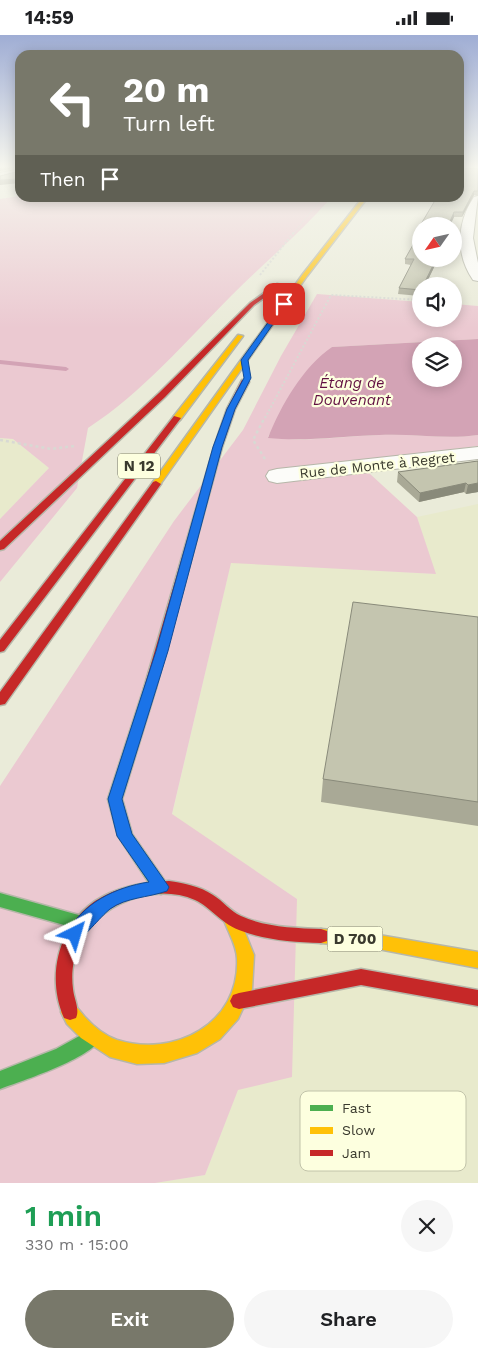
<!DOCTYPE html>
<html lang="en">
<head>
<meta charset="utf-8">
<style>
	:root { --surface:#fff; --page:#f6f6f6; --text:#202124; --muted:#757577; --accent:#78786a }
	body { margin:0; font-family:"Work Sans",sans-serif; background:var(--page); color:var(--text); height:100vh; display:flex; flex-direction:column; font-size:19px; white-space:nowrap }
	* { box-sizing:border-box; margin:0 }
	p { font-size:16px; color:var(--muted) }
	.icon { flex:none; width:28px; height:28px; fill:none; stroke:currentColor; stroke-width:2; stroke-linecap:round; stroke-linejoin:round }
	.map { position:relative; height:1148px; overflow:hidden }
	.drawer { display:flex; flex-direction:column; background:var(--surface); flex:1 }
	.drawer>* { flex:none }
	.top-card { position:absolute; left:15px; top:15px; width:449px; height:152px; border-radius:15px; box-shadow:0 2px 12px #0003; background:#78786a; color:#fff; overflow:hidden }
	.needle { width:32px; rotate:236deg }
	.fabs { position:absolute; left:412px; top:182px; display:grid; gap:10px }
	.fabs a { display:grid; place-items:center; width:50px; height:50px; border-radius:50%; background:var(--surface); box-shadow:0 2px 12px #0003; font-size:25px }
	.pin { position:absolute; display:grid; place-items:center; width:42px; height:42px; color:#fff; margin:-21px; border-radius:10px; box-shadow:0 2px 8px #0006 }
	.me { position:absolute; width:55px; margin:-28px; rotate:40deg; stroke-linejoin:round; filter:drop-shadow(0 0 4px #0008) }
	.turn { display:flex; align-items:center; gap:18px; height:105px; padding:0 25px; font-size:22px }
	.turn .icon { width:65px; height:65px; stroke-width:2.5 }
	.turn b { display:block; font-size:35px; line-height:42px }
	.then { display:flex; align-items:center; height:48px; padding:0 25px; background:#0003; gap:10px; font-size:19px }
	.round { display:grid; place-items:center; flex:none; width:52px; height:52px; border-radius:26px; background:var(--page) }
	.overview { display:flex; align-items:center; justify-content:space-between; height:85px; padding:0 25px }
	h1 { font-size:30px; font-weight:600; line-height:38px; color:#1e9e55 }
	.cta { display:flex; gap:10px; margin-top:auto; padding:10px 25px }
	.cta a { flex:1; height:58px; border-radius:30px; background:var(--accent); color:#fff; font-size:20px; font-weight:600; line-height:58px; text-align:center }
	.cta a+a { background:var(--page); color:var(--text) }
	.status { display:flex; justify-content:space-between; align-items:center; height:35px; padding:0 25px; background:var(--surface); direction:ltr }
	.status svg { height:14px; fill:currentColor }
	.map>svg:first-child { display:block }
</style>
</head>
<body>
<div class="status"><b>14:59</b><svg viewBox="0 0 49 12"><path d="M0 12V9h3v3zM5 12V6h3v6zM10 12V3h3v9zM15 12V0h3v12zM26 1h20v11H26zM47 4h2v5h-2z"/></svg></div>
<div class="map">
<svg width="478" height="1148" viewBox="0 0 478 1148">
	<rect width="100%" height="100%" fill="#eaebd9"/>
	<path fill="#e8eacc" d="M0 403 13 404 49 433 0 484Z
		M478 469V1148H155L205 1140 238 1054 297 864 172 780 231 527 435 539 417 482Z"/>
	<path fill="#ebc9d1" d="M20 161 182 162 186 167 227 162 331 163C300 198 264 228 231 261 185 307 143 357 88 393L77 453 0 547V484L49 433 13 404 0 403V164Z
		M317 259 421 267V284H454V269L478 271V304L332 312 294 355 268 402C306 408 341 401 379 400 412 398 445 405 478 400V411L357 427 417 482 436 539 231 528 172 779 297 864 292 1042 238 1055 205 1140 155 1148H0V751L174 486 243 395 281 321Z"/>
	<path fill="#d3a3b5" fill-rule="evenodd" d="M478 304V400C445 405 412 398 379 400 341 401 305 407 268 403 281 370 303 332 332 312ZM421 311H454V344H421Z"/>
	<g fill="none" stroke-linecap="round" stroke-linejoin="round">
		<path fill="#d3a3b5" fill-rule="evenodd" d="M0 325 66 332 69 334 66 336 0 329Z"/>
		<g stroke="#b6b7a9" stroke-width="2">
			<path id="street" d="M20 134V140L0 144V138Z
				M478 161 473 203 478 228V246L473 245C455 219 457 187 474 162Z
				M478 412V424L277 448 269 446 266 441 269 436 277 434Z"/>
		</g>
		<g stroke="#b6b7a9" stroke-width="3">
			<path id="fast" d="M459 132 478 133V135L459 134Z
				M150 649 154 650 156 653 122 764 132 799 169 852 167 857 161 859 155 857 118 801 108 764 144 653 146 650Z
				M0 858 82 881 88 883 90 888 88 893 82 895 0 872Z
				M92 994 98 997 101 1003C92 1023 22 1046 0 1054V1036L56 1014Z"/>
		</g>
		<g stroke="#b6b7a9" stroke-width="3">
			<path id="slow" d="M363 162H368L307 241 159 451H153V447L303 239Z
				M238 300 243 301 180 385H174V381Z
				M232 878 238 880 254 920 252 954 238 984 220 1004 197 1018 164 1028 137 1029 110 1022 81 1003 67 989 61 977 64 971 70 969C77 971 79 975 84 981 92 990 105 1001 117 1005 174 1023 240 989 237 924 237 911 228 897 224 885L226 880Z
				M321 894 373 899 478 917V933L373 913 321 908 315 906 313 901 315 896Z"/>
		</g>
		<g stroke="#b6b7a9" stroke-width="3">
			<path id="jam" d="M277 249 282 250 254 270 165 362 4 514 0 515V506L159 358 250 268Z
				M242 345 249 347 235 374 222 412 156 653 154 656H146L144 653 214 412 227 374Z
				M174 381 181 383 4 616 0 617V605Z
				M156 446 161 449 5 669 0 670V657L153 447Z
				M169 846C183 848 200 851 213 860 223 866 230 876 241 881 265 892 294 893 321 894L327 896 329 901 327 906 321 908C293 907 265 905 239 895 219 887 212 873 195 865 154 847 97 868 79 910 73 923 71 939 73 954 74 964 80 974 76 983L70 985 64 983C46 942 58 892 95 866 117 852 143 847 169 846Z
				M361 934 478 955V971L361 950 239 974 233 972 230 966 233 960 239 958Z"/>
		</g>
		<path stroke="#d8d9d3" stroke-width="1" stroke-dasharray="1 1" stroke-linecap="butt" d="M294 198 322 162"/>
		<path stroke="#d8d9d3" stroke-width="2" stroke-dasharray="2 2" stroke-linecap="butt" d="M260 240 295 196
			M265 383 331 260 421 265"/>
		<path stroke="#d8d9d3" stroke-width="2.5" stroke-dasharray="3 3" stroke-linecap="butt" d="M0 405 51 414 75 411
			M265 424 253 405 265 382"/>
		<use href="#street" fill="#fcfcf9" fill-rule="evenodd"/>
		<use href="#fast" fill="#4caf50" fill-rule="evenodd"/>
		<use href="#slow" fill="#ffc107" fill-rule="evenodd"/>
		<use href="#jam" fill="#c62828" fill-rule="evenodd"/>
	</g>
	<path fill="#a9a996" d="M459 133 478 134V161L474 160 462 182H454L450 189 452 190V191H421V224H438L425 251H421V259L420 261 398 259 399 253 411 230 405 229V224L415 206H414V201L437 162H459Z
		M478 426V457L466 459 464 457 419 467 397 447 398 437Z
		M478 582V791L321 767 323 744Z"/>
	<path fill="#898a7a" d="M0 132H20L0 136Z
		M20 144V148L0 150V145Z
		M474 156V160L462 182 463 177Z
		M454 177V182L450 191 449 189Z
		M436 224H438L425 251H423Z
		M466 448 464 457 419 467 420 458Z
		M478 448V457L466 459 468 450Z"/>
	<path fill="#c4c5af" stroke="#898a7a" d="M459 133 478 134V156H474L463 177H454L449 189 452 190 451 191H421V224H436L423 251H421V255L399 253 414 224H405L418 201H414L437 162H459Z
		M20 136V144L0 145V141Z
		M478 426V448L468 450 466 448 420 458 398 437Z
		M353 567 478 582V767L323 744Z"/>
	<linearGradient id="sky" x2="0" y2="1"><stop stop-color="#9fadd4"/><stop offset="0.45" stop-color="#f6f6ee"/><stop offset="1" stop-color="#f6f6ee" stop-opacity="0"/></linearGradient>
	<rect width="478" height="293" fill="url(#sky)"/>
	<path fill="#1a73e8" stroke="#114b97" d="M282 268 287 269 248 325 251 343 235 374 222 412 168 616 122 764 132 799 169 852 167 856C147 863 127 862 110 874 100 882 83 904 75 907L69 905 67 899C82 868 116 852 149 847L117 801 108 764 156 616 213 412 227 374 244 343 241 325Z"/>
	<g text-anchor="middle" stroke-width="4.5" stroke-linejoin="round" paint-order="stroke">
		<g font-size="14" fill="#3a3a2e" stroke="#fdffdf">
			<text transform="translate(377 430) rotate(-6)" y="5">Rue de Monte à Regret</text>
		</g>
		<g font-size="15" font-style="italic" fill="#610f41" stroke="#fdffdf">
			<text x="352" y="353">Étang de<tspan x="352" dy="17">Douvenant</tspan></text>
		</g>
		<g fill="#fdffdf" stroke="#747563" stroke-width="1">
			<rect x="118" y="418.5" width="42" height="25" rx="4"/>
			<rect x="327.5" y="891.5" width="55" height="25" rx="4"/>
		</g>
		<g font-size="15" font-weight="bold" fill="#3a3a2e">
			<text x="139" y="436">N 12</text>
			<text x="355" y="909">D 700</text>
		</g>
	</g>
	<rect x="300" y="1056" width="166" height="80" rx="8" fill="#fdffdf" stroke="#c2c4aa" stroke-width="1"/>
	<rect x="310" y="1070" width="23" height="6" fill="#4caf50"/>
	<rect x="310" y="1092" width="23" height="7" fill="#ffc107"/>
	<rect x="310" y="1115" width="23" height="6" fill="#c62828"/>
	<g font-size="14" fill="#3a3a2e">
		<text x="342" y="1078">Fast</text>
		<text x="342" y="1100">Slow</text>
		<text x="342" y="1123">Jam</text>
	</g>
</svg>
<div class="fabs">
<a><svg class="needle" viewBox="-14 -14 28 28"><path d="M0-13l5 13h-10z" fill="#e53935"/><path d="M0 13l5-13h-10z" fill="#757577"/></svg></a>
<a><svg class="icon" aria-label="sound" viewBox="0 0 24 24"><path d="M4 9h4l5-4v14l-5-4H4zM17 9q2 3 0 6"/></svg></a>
<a><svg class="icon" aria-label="layers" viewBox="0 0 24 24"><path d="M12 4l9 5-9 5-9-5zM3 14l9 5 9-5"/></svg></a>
</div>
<div class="pin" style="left:284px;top:269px;background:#d93025"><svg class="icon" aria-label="arrive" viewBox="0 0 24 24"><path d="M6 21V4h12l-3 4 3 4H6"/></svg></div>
<svg class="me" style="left:75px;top:899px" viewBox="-20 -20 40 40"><path d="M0-17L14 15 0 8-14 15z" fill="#1a73e8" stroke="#fff" stroke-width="4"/></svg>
<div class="top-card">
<div class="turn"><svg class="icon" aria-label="left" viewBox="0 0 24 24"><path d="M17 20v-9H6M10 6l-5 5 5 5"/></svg><div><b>20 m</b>Turn left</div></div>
<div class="then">Then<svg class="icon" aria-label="arrive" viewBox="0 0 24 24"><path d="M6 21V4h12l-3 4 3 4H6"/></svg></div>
</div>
</div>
<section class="drawer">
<div class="overview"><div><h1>1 min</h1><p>330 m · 15:00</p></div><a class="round"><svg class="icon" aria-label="close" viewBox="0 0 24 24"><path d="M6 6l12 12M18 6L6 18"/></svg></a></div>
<div class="cta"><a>Exit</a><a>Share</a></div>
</section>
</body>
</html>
